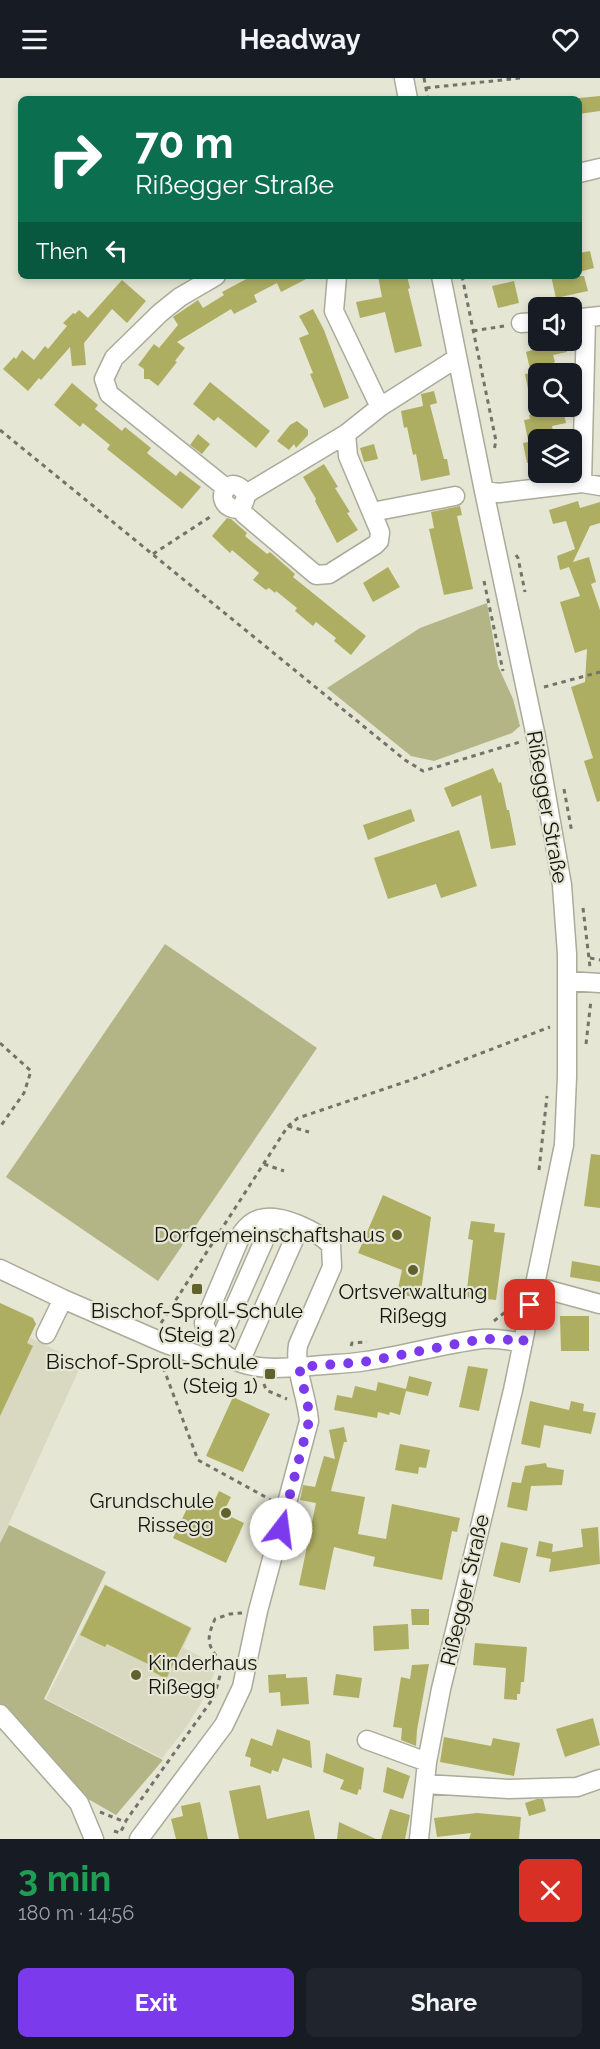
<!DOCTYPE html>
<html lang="en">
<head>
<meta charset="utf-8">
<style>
	:root { --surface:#171b24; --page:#20242c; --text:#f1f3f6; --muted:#9ea1a6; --accent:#7c3aed }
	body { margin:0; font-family:Raleway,sans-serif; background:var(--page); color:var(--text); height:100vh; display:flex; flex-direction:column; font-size:22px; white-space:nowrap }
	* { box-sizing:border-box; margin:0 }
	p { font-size:20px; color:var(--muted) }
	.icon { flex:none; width:33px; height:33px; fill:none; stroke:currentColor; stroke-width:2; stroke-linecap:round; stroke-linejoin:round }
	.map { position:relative; height:1761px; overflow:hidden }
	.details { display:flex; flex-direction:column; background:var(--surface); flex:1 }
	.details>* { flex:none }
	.guide { position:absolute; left:18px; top:18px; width:564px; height:183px; border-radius:9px; box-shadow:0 3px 9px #0003; background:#0b6e4f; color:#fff; overflow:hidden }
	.fabs { position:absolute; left:528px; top:219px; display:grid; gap:12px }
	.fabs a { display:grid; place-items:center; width:54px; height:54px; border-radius:9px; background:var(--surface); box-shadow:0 3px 9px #0003; font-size:30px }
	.pin { position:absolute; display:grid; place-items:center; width:51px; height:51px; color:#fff; margin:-26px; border-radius:12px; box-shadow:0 3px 9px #0006 }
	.me { position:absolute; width:66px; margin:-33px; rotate:15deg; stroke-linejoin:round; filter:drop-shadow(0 0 4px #0008) }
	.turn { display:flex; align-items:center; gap:21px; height:126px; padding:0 18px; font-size:27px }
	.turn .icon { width:78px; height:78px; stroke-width:2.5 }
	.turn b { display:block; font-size:42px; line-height:51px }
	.then { display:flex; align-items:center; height:57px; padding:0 18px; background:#0003; gap:12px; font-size:22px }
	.round { display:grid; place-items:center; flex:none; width:63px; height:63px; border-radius:9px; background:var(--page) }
	.headline { display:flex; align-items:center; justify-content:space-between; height:102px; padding:0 18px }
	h1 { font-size:36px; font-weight:700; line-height:45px; color:#1e9e55 }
	.button { display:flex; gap:12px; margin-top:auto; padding:12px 18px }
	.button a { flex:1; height:69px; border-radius:9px; background:var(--accent); color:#fff; font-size:24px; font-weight:700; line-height:69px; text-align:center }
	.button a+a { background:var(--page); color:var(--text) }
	header { display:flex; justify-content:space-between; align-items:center; height:78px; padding:0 18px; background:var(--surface); font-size:27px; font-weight:700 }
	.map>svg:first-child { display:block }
</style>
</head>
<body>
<header><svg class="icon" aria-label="menu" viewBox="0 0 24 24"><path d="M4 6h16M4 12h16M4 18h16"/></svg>Headway<svg class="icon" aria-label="heart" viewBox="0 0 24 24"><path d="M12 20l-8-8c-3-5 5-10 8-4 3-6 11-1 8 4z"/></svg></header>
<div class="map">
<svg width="600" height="1761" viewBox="0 0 600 1761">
	<rect width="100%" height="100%" fill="#e5e6d4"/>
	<path fill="#d8d9c0" d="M0 1245 82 1285 0 1465Z
		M105 1506 192 1550 183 1570 218 1587 200 1627 185 1651 162 1680 46 1621Z"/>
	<path fill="#b4b586" d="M487 525 498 588 513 621 520 648 512 655 434 683 411 678 327 610 420 550Z
		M165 866 317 970 158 1203 6 1099Z
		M9 1447 106 1494 44 1621 163 1682 116 1737 81 1717 0 1626V1465Z"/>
	<path fill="#aeae63" d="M600 18V33L579 36V20Z
		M590 173 594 190 579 194V175Z
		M252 198H312L281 214 277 205 254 217 257 224 234 236 231 231 177 264 185 270 175 283 177 284 158 308 149 301H144V291L138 287 154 266 159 270 178 247 173 239 198 222 203 230 224 217 222 214Z
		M378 198H407L410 210 408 211 422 268 395 275 385 234 360 240 356 224 382 219Z
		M551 198H584L588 213 556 220Z
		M122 202 146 223 127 245 112 231 84 265 86 287 72 288 70 269 41 302 39 300 28 313 3 291 14 279 16 281 22 272 34 282 45 268 48 271 67 248 63 245 73 235 75 236 79 232 88 240Z
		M514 203 519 225 498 230 492 208Z
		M313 231 324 252 349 320 324 330 310 296 313 295 299 260 309 256 299 238Z
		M550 262H565L567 274 553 277 555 284 553 285 554 291H550L551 296H538V328H562L566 345 552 348 553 353H550L552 360 528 362 524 342 530 341 529 337 533 336 525 296 531 295 526 274 532 272 531 268 550 264Z
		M210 304 270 353 256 370 218 339 214 343 193 326Z
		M72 305 98 327 95 331 122 353 125 349 151 370 147 375 176 398 180 393 201 409 182 431 107 371 110 367 83 345 80 349 54 327Z
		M434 313 437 325 430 327 444 381H447L450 397 421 403 416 376 413 377 407 349 404 350 401 333 423 328 421 316Z
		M297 343 308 352V357L296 370 294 366 289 372 277 363 290 347Z
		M198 356 210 366 202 376 190 367Z
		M538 362V383L527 385 523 365Z
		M374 366 378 381 364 384 360 370Z
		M324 386 338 409 335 410 350 434 347 435 358 452 337 465 315 423 316 421 303 399Z
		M578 423 580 430 600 424V445L590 448 573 484 589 479 596 504 591 506 600 532V723L597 724 584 683 593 680 571 609 585 604 587 571 575 575 560 524 580 518 569 489 560 492 557 478 575 471 566 443 553 446 549 432Z
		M460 428 462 437 457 438 473 511 444 517 429 451 434 450 431 434Z
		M227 440 231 441 247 455 245 458 267 476 270 474 295 496 293 499 366 558 351 577 334 563 336 560 316 544 313 548 295 533 297 530 276 513 275 515 269 510 266 512 253 502 259 495 232 472 230 475 212 458Z
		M388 489 400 509 373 524 363 505Z
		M493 690 499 705 501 704 507 732H509L516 767 491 771 481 717 452 729 444 710Z
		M411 731 415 743 368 762 363 747Z
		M459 752 477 808 441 820 436 806 388 821 374 780Z
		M591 1076 600 1077V1130L584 1128Z
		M383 1117 431 1139 420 1221 397 1215 402 1192 358 1175Z
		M471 1143 495 1146 494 1154 505 1155 496 1222 466 1219 473 1162 468 1161Z
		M572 1183 600 1188V1204L570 1199Z
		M0 1225 33 1240 36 1246 27 1265 33 1268 0 1338Z
		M560 1238H589V1273H561Z
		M468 1288 488 1291 479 1333 459 1329Z
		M409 1298 432 1304 428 1318 406 1313 400 1337 390 1334 389 1337 378 1334 377 1340 334 1332 337 1317 352 1320 355 1308 376 1313 378 1304 406 1311Z
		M233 1319 270 1336 243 1394 206 1378Z
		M530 1323 569 1332 571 1323 584 1326 583 1333 596 1335 591 1356 544 1347 540 1370 521 1366Z
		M344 1349 347 1364H344L331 1413 365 1419 358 1456 386 1461 392 1426 460 1440 457 1454 452 1453 442 1502 373 1488 375 1479 334 1469 325 1512 299 1507 316 1425 300 1422 303 1407 315 1409 324 1378 335 1381 329 1352Z
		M400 1366 430 1372 426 1390 419 1389 418 1396 395 1392Z
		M546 1385 547 1389 564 1392 562 1407 531 1408 527 1433 507 1429 512 1404 521 1405 525 1388Z
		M219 1413 231 1419 223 1435 244 1445 226 1485 173 1460 191 1422 211 1430Z
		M598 1449 600 1486 549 1494 551 1481 536 1478 539 1463 553 1466 552 1474 583 1469 581 1451Z
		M501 1464 528 1470 520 1505 493 1498Z
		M105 1507 191 1550 166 1601 150 1592 152 1588 107 1566 105 1569 80 1557Z
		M411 1531H429V1547H412Z
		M408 1546 409 1571 374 1573 373 1548Z
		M475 1565 527 1569 524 1604H521L520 1616H517V1622L504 1621 506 1590 473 1587Z
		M429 1586 417 1652 416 1668 401 1662 402 1650 393 1649 401 1599 410 1601 412 1587Z
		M286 1596V1600L307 1599 309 1626 281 1628 280 1614 269 1615 268 1597Z
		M336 1596 362 1600 359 1620 333 1617Z
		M593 1640 600 1667 565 1679 556 1651Z
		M277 1651 310 1663 312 1690 283 1680 278 1694 272 1692 271 1696 250 1688 251 1680 245 1678 251 1660 272 1668Z
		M444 1659 491 1668 493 1660 520 1665 514 1698 440 1684Z
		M326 1675 364 1690 361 1712 359 1711 357 1717 340 1711 344 1702 323 1694Z
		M387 1689 410 1698 403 1721 383 1714Z
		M260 1707 267 1741 309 1732 315 1761H239L229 1713Z
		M537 1721H543L546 1733 529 1738 525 1725Z
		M200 1724 208 1761H176L171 1741 183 1738 181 1728Z
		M390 1731 410 1737 405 1761H381Z
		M477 1735 521 1739 519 1761H469L471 1755 437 1759 434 1740Z
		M339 1744 376 1761H337Z"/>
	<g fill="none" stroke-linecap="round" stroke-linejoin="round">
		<g stroke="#aaab9a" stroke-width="21">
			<path id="minor" d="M404 0 408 21
				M579 95 600 90
				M216 198 180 219 160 235 114 280 104 301 109 316 226 410
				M337 198 334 233 380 329
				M572 241 600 238
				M521 245 538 244
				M582 405 586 240
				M484 413 499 415 582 405 600 408
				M246 416C242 410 234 403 227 410 212 424 243 445 246 416L346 356 380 329 457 280
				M241 429 244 436 316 497 329 496 375 467 379 463 380 454 348 378 346 356
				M372 434 455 418
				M567 903 600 905
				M0 1191 63 1221 164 1265 206 1280 219 1281 227 1278
				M534 1208 600 1226
				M46 1256 63 1221
				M217 1269 274 1140
				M240 1284 300 1148
				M0 1636 79 1725 94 1761
				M367 1662 427 1684
				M425 1706 509 1711 577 1709 600 1701
				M139 1761 224 1647 242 1609 258 1533 309 1343C307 1318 294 1291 298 1267L332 1189 331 1167C317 1153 281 1135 260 1141 252 1143 247 1148 242 1155L204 1245C208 1258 215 1270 227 1278 251 1294 284 1290 311 1288 329 1286 348 1286 366 1283 405 1277 443 1266 482 1261 497 1260 509 1262 523 1265
				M419 1761 427 1684 441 1611 513 1312 564 1067 567 999V876L562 807 536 659 484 413 441 198"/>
		</g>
		<path stroke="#737468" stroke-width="3" stroke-dasharray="4.5 4.5" stroke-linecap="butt" d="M424 0 428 21
			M426 10 521 0
			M462 198 496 363 494 372
			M473 253 504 248
			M0 352 405 682 423 693 520 664
			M153 476 213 437
			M516 477 518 480 525 514
			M484 503 503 593
			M544 609 600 594
			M564 711 572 755
			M583 830 590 889
			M590 880 600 882
			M0 965 31 993 24 1015 0 1049
			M586 966 591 922
			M288 1048 309 1054
			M264 1086 284 1093
			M539 1092 547 1018
			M494 1243 509 1231 513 1222
			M161 1245 288 1048 298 1040 408 1003 550 949
			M351 1268 352 1265 367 1264
			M160 1281 198 1382 271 1422
			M264 1306 266 1312 287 1321
			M100 1734 125 1744 214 1619 223 1587C208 1568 205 1563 215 1541L230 1536 242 1535
			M114 1753 120 1755 126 1744"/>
		<use href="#minor" stroke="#fff" stroke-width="18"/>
	</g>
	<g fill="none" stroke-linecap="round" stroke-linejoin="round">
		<path stroke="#7c3aed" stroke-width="10" stroke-dasharray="0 18" d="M281 1451 309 1343 308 1329 299 1289 364 1284 482 1261H504L523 1265 530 1227"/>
	</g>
	<g fill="#61612e" stroke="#e5e6d4" stroke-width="2">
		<circle cx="397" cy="1157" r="6"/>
		<circle cx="413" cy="1192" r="6"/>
		<rect x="191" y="1205" width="12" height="12" rx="3"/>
		<rect x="264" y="1290" width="12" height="12" rx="3"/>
		<circle cx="226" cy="1435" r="6"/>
		<circle cx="136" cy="1597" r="6"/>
	</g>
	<g text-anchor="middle" stroke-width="4.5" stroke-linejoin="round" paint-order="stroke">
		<g font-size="21" fill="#14140e" stroke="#e5e6d4">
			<text transform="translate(547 729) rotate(80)" y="7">Rißegger Straße</text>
			<text transform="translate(465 1512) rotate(-77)" y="7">Rißegger Straße</text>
		</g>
		<g font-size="21" fill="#14140e" stroke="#e5e6d4" text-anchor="end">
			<text x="385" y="1164">Dorfgemeinschaftshaus</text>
			<text x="413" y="1221" text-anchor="middle">Ortsverwaltung<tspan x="413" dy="24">Rißegg</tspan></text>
			<text x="197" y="1240" text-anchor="middle">Bischof-Sproll-Schule<tspan x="197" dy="24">(Steig 2)</tspan></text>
			<text x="258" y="1291">Bischof-Sproll-Schule<tspan x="258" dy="24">(Steig 1)</tspan></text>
			<text x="214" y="1430">Grundschule<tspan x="214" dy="24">Rissegg</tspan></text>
			<text x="148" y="1592" text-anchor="start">Kinderhaus<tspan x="148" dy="24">Rißegg</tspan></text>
		</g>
	</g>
</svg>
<div class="fabs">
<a><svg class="icon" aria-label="sound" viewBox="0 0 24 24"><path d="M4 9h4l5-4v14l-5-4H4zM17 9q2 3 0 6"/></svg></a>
<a><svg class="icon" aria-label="search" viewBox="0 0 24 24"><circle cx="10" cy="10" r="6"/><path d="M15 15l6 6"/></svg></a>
<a><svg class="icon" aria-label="layers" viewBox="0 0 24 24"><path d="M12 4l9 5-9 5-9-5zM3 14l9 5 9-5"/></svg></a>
</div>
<div class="pin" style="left:530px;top:1227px;background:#d93025"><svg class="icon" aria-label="arrive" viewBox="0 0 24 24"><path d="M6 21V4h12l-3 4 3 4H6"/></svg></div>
<svg class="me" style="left:281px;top:1451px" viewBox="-20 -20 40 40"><circle r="19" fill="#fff"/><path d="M0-13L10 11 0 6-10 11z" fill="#7c3aed"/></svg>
<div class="guide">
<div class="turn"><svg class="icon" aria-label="right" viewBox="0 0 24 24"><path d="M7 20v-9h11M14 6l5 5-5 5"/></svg><div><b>70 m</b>Rißegger Straße</div></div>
<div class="then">Then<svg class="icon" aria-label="left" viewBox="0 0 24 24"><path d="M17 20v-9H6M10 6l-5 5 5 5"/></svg></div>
</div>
</div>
<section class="details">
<div class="headline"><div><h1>3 min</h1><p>180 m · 14:56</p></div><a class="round" style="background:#d93025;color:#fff"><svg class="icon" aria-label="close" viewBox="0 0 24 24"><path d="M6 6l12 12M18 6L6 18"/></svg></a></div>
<div class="button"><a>Exit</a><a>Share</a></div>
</section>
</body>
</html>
